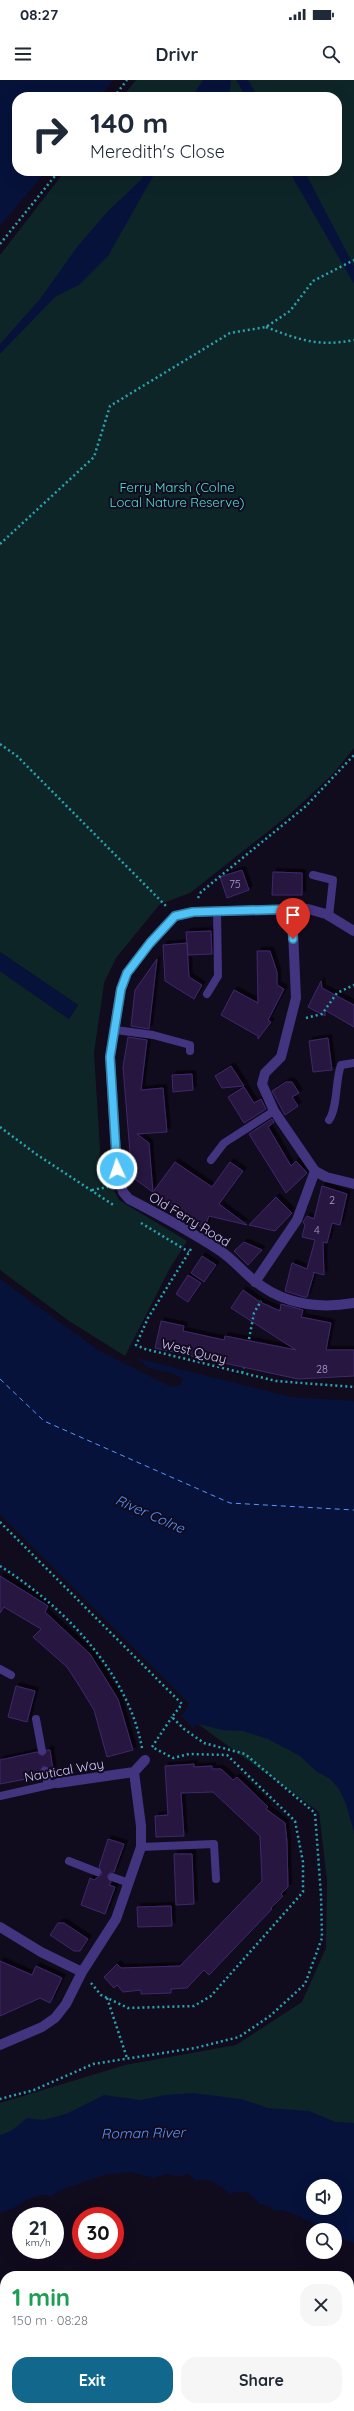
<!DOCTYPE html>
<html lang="en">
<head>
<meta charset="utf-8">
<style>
	:root { --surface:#fff; --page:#f6f6f7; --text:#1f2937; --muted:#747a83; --accent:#11688c }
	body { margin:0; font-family:Quicksand,sans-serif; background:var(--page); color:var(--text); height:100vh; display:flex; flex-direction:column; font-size:15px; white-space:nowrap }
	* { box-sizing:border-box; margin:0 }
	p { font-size:13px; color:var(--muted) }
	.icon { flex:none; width:22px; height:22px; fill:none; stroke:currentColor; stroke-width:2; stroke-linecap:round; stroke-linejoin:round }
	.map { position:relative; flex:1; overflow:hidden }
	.side { position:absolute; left:0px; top:2191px; width:354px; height:140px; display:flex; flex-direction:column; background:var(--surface); border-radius:16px 16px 0 0; box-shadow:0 4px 16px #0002 }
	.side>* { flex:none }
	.banner { position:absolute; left:12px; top:12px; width:330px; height:84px; border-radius:16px; box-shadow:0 4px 16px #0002; background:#fff; color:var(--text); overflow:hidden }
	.fabs { position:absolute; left:306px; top:2099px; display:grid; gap:8px }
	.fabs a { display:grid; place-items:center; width:36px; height:36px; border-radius:50%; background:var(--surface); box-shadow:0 4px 16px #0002; font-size:20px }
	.speed { position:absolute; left:12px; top:2127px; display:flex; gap:8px; font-size:20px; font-weight:700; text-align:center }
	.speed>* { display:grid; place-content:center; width:52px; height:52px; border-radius:50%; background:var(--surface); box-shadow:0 4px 16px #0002; line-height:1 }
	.speed small { font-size:10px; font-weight:400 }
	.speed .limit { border:6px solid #d22; background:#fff; color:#111 }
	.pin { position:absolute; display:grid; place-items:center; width:34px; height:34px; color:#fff; margin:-41px -17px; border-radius:50% 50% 50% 0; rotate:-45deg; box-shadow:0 0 4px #0007 }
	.pin .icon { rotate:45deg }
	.me { position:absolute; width:44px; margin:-22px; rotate:357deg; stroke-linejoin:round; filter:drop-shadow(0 0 3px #0008) }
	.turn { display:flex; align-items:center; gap:14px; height:84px; padding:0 12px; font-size:18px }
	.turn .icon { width:52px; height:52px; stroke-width:2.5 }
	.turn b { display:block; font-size:28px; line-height:34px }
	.round { display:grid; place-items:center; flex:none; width:42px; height:42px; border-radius:16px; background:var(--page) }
	.headline { display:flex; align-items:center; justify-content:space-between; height:68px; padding:0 12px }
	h1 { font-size:24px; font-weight:800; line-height:30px; color:#1e9e55 }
	.cta { display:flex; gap:8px; margin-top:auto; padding:8px 12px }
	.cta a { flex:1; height:46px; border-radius:16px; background:var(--accent); color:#fff; font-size:16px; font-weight:800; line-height:46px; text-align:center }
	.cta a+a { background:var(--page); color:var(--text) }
	.status { display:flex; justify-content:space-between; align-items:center; height:28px; padding:0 20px; background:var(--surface); direction:ltr }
	.status svg { height:11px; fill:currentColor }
	header { display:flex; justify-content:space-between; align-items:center; height:52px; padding:0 12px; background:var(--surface); font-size:18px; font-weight:800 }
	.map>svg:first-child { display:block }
</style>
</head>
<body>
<div class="status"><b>08:27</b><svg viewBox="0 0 49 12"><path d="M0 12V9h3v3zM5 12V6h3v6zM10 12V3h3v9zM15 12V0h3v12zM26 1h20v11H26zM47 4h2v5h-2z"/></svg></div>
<header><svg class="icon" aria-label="menu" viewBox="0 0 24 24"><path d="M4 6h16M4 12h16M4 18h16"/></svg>Drivr<svg class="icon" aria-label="search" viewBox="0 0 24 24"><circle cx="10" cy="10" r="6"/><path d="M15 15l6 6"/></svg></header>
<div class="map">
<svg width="354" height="2331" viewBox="0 0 354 2331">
	<defs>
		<filter id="shadow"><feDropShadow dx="3.5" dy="-3.5" stdDeviation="0" flood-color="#0009"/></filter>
	</defs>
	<rect width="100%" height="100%" fill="#110b1e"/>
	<path fill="#0e2528" d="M136 0H354V668L333 694 290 734 190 813 160 824 116 878 104 903 94 973 101 1086 119 1120 187 1161 170 1188 125 1276 69 1241 0 1190V891L69 939 78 925 0 872V175L65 91H337V17H122Z
		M181 1615 354 1649V2117L305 2086 0 2074V2023L125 1985 236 1965 302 1922 326 1868 327 1800 319 1732 198 1644 193 1648 182 1636 190 1624Z"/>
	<path fill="#07123b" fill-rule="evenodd" d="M0 0H113L100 17H17V91H46L0 146Z
		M203 0H231L229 17H192Z
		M236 0H248L258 17H246Z
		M146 91H156L108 176 79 205 55 217 0 274V264L40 219 77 167 108 131 141 100Z
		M289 91H303L308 98 354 186V204Z
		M0 872 78 925 69 939 0 891Z
		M0 1199 98 1270 171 1307 180 1305 183 1299 172 1293 149 1288 136 1278 291 1317 354 1321V1753L346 1724 339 1709 330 1699 316 1691 300 1676 268 1659 243 1651 222 1650 198 1644 193 1648 182 1636 190 1624 0 1434Z
		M193 2013 241 2019 268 2028 309 2031 336 2042 354 2043V2163L347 2161 341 2156H335V2150C314 2150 296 2128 273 2130L267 2125 259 2124C252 2113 243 2108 230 2114 222 2106 208 2096 197 2101L188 2094 177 2097 166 2094 154 2098 130 2092 104 2095 63 2109 52 2116 40 2115 27 2120 14 2128 0 2133V2055L11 2051 27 2038 43 2040 66 2034 104 2015 141 2020 165 2015ZM313 2106H335V2128H313Z"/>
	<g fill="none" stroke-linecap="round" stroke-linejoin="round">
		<path stroke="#5696ff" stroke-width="1" stroke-dasharray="5 4" stroke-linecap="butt" d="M0 1299 44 1341 230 1423 354 1430"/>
	</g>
	<path fill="#251740" stroke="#40286d" filter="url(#shadow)" d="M242 790 249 810 227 818 220 797Z
		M273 792 302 793V815H272Z
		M211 851 212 874 188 875 186 852Z
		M187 863 189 897 202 905 194 919 165 901 163 865Z
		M257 871H270L277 892V905L284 909 268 940 271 942 258 959V956L221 935 234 910 258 923Z
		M157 879 149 949 131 946 135 910Z
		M321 901 322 908 354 925V947L325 930V936L308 927Z
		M128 957 147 960 141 1010 163 1008 167 1052 137 1054 149 1063 153 1112 175 1082 212 1107 230 1082 243 1091 219 1124 247 1145 209 1136 204 1149 132 1097 123 987Z
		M328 958 332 990 313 992 309 961Z
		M231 986 244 1006 222 1008 215 996Z
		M192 994 193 1010 173 1012 172 995Z
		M286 1002H292L299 1013 292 1017 298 1026 285 1035 272 1011Z
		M244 1007 254 1023 261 1019 266 1029 244 1043 228 1017Z
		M272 1039 274 1042 268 1047 291 1086 296 1081 307 1093 286 1113 249 1054Z
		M322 1106 347 1114 340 1145 332 1143 327 1163 323 1162 324 1195 313 1192 314 1193 307 1217H304L285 1211 292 1183 307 1189 315 1160 302 1157 305 1145 303 1142 307 1136 314 1139Z
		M276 1117 292 1133 275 1151 249 1145Z
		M244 1162 262 1170 248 1185 234 1171Z
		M202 1176 216 1185 204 1202 191 1193Z
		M188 1195 201 1203 188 1222 176 1214Z
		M243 1210 260 1222 280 1231 281 1224 303 1230 301 1237 331 1243 326 1270H354V1296L298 1299 155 1268 161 1241 184 1246 183 1251 224 1260 225 1256 296 1270 231 1228Z
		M0 1496 48 1526 45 1532 90 1574 118 1619 133 1670 107 1677 94 1630 80 1607 67 1587 33 1557 41 1549 4 1527 0 1533Z
		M16 1606 35 1611 27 1642 8 1637Z
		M47 1670H50L53 1690 43 1686 40 1692 25 1695 26 1699 0 1704V1680L37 1672 43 1676Z
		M194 1684V1687L212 1686V1689H221L233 1700 237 1697 268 1727 266 1729 285 1743 287 1762 288 1807 281 1814 283 1816 271 1828 272 1829 209 1895 204 1890 187 1908 171 1909V1913L141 1914V1910L123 1912 117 1905 114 1908 104 1897 117 1884 121 1888 180 1886 262 1801 260 1756 213 1712 181 1713 184 1756 156 1757 155 1736 168 1735 165 1686Z
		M108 1759 124 1764 114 1792H111L107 1796 111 1802 109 1805 115 1807 105 1834 81 1825 90 1798 94 1800 102 1794 99 1787Z
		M174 1774H192L194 1824 176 1825Z
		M171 1826 172 1846 138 1847 137 1827Z
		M58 1843H64L88 1859 80 1871H74L50 1855Z
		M0 1881 32 1895 36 1886 62 1898 50 1923 40 1918 0 1936Z"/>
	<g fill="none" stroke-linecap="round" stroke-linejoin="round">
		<path stroke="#28a5b3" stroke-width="2.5" stroke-dasharray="2 3" stroke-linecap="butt" d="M114 17 127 0
			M0 164 59 91
			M266 247C299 260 319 267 354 260
			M0 464 94 377 110 326 230 253 266 247 290 231 313 201 354 180
			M0 664 17 676 167 827
			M198 818 201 812 306 726 354 675
			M306 938 322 934 337 913 354 905
			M0 1047 36 1074 115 1126
			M92 1110 108 1107
			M141 1143 189 1172
			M191 1169 148 1238 136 1265 145 1269 276 1301 354 1307
			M249 1259 254 1233 261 1221
			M242 1293 244 1288
			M0 1442 182 1624 172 1637 184 1649 204 1663 245 1674 315 1733 321 1815 322 1858 305 1904 270 1936 239 1957 195 1968 93 1984 34 2010 0 2019
			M0 1486C63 1526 128 1592 142 1668
			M152 1667 172 1637
			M91 1903 101 1915 128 1928 194 1926 211 1916 303 1812V1782L295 1741 227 1675 189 1674 173 1678 154 1668
			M107 1918 127 1978"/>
		<path stroke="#43347f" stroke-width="8" d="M313 795 333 800 329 836
			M207 914 218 896 217 831
			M116 950 153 955 190 965V971
			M329 1040C338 1027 335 1001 341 985L354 983
			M211 1080 224 1063 274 1031
			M0 1589 11 1595
			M36 1639 42 1671
			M45 1691 48 1705
			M0 1716 58 1703
			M141 1767 214 1764 216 1799
			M69 1781 97 1792
			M112 1797 129 1803"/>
		<path stroke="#43347f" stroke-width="10" d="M292 829 296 918 281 977 265 993 262 1004 274 1031 315 1091 326 1097 354 1104
			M354 851 326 834 308 829 193 832 175 836 150 863 127 893 121 909 110 977 117 1089 123 1112 129 1119C160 1135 190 1151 219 1170 233 1179 243 1192 256 1202 284 1224 319 1229 354 1223
			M255 1202 297 1140 315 1091
			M58 1703 134 1692
			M0 1847 41 1872 82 1892
			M0 1965 42 1947 55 1938 66 1924 82 1892 116 1839 141 1767V1746L134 1692 145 1680"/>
	</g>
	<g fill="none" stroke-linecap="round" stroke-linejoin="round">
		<g stroke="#337fa1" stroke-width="10">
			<path id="route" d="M117 1089 110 977 121 909 127 893 150 863 175 836 193 832 292 829 293 859"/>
		</g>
		<use href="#route" stroke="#4fc3f7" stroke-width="7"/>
	</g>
	<g text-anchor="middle" stroke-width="4" stroke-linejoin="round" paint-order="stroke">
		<g font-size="11" fill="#aa9ccf">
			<text x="235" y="808">75</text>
			<text x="332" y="1124">2</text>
			<text x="317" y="1154">4</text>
			<text x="322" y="1293">28</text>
		</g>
		<g font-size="13" fill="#51e2d5" stroke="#110b1e">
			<text x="177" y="412">Ferry Marsh (Colne<tspan x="177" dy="15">Local Nature Reserve)</tspan></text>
		</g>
		<g font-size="13" fill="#d7c8ff" stroke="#110b1e">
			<text transform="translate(190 1139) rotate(31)" y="5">Old Ferry Road</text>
			<text transform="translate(194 1271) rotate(14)" y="5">West Quay</text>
			<text transform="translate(64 1690) rotate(-10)" y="5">Nautical Way</text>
		</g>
		<g font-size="14" font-style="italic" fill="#5696ff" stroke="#110b1e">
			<text transform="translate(150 1434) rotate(24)" y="5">River Colne</text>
			<text transform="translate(143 2053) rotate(-1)" y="5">Roman River</text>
		</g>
	</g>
</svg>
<div class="fabs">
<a><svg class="icon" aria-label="sound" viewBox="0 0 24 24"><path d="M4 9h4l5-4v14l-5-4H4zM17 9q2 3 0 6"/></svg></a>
<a><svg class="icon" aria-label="search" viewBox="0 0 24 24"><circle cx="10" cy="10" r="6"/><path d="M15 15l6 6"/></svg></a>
</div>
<div class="speed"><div>21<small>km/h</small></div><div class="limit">30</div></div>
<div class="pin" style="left:293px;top:859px;background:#d93025"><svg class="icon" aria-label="arrive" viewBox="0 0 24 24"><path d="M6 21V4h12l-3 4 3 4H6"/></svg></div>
<svg class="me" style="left:117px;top:1089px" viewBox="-20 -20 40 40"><circle r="17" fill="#4fc3f7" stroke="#fff" stroke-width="3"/><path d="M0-11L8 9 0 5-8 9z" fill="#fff"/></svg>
<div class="banner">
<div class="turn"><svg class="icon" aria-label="right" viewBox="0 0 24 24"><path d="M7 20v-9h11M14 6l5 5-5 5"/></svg><div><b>140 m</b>Meredith's Close</div></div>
</div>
<section class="side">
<div class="headline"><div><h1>1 min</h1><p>150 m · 08:28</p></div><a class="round"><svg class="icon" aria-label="close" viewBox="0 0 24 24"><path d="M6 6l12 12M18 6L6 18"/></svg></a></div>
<div class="cta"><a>Exit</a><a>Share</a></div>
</section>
</div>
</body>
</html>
